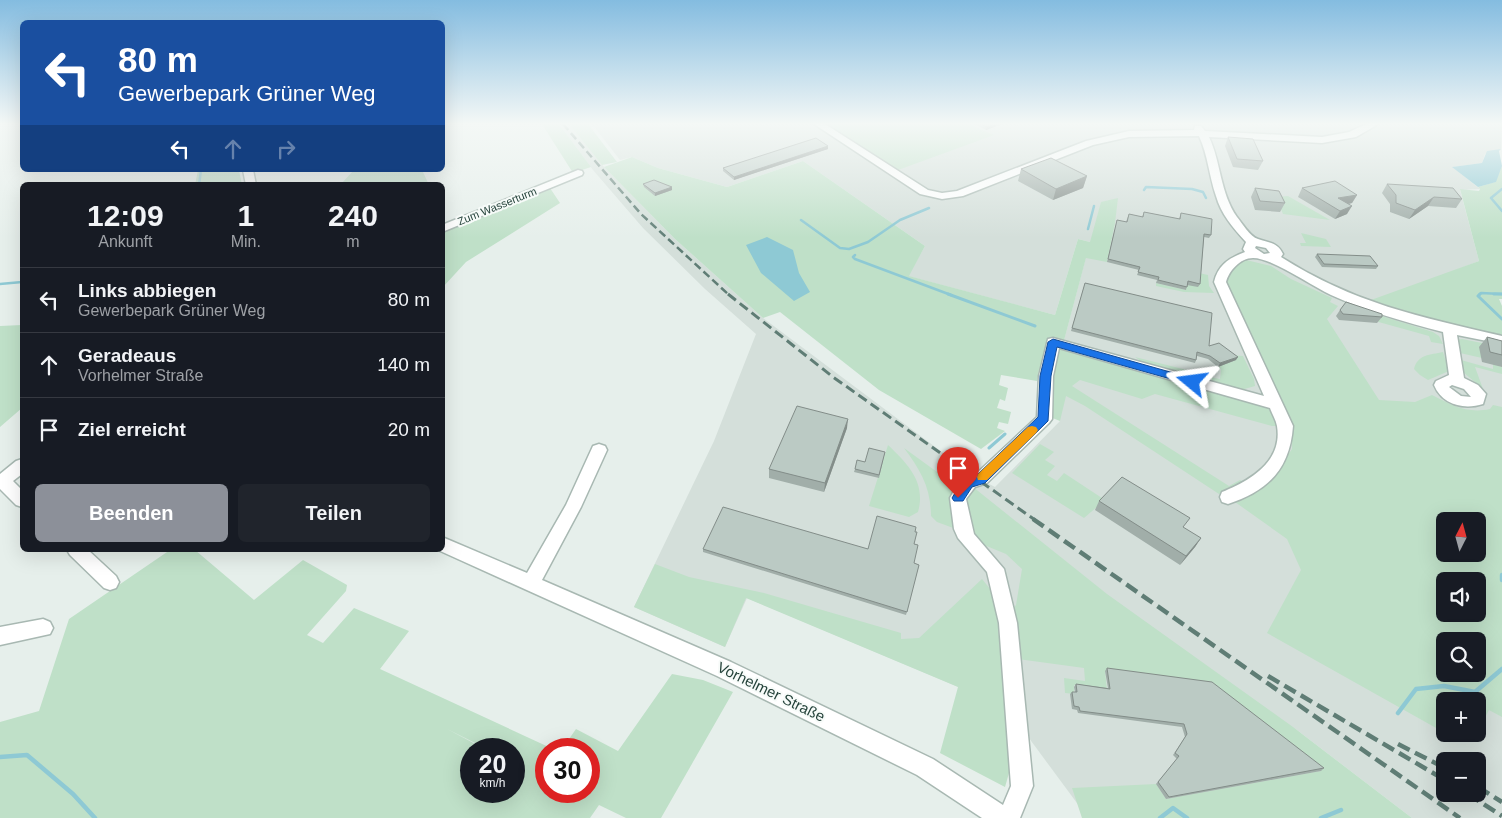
<!DOCTYPE html>
<html lang="de">
<head>
<meta charset="utf-8">
<style>
	:root { --surface:#171b24; --page:#20242c; --text:#f1f3f6; --muted:#9ea1a6; --line:#363941; --accent:#8c9099 }
	body { margin:0; font-family:Arial,sans-serif; background:var(--page); color:var(--text); height:100vh; display:flex; flex-direction:column; font-size:19px; white-space:nowrap }
	* { box-sizing:border-box; margin:0 }
	p { font-size:16px; color:var(--muted) }
	.icon { flex:none; width:28px; height:28px; fill:none; stroke:currentColor; stroke-width:2; stroke-linecap:round; stroke-linejoin:round }
	.map { position:relative; flex:1; overflow:hidden }
	.panel { position:absolute; left:20px; top:182px; width:425px; height:370px; display:flex; flex-direction:column; background:var(--surface); border-radius:8px; box-shadow:0 5px 20px #0002 }
	.panel>* { flex:none }
	.banner { position:absolute; left:20px; top:20px; width:425px; height:152px; border-radius:8px; box-shadow:0 5px 20px #0002; background:#1a4fa0; color:#fff; overflow:hidden }
	.needle { width:32px; rotate:6deg }
	.tools { position:absolute; left:1436px; top:512px; display:grid; gap:10px }
	.tools a { display:grid; place-items:center; width:50px; height:50px; border-radius:8px; background:var(--surface); box-shadow:0 5px 20px #0002; font-size:25px }
	.speed { position:absolute; left:460px; top:738px; display:flex; gap:10px; font-size:25px; font-weight:700; text-align:center }
	.speed>* { display:grid; place-content:center; width:65px; height:65px; border-radius:50%; background:var(--surface); box-shadow:0 5px 20px #0002; line-height:1 }
	.speed small { font-size:12px; font-weight:400 }
	.speed .limit { border:8px solid #d22; background:#fff; color:#111 }
	.pin { position:absolute; display:grid; place-items:center; width:42px; height:42px; color:#fff; margin:-51px -21px; border-radius:50% 50% 50% 0; rotate:-45deg; box-shadow:0 0 5px #0007 }
	.pin .icon { rotate:45deg }
	.me { position:absolute; width:55px; margin:-28px; rotate:286deg; stroke-linejoin:round; filter:drop-shadow(0 0 4px #0008) }
	.turn { display:flex; align-items:center; gap:18px; height:105px; padding:0 15px; font-size:22px }
	.turn .icon { width:65px; height:65px; stroke-width:2.5 }
	.turn b { display:block; font-size:35px; line-height:42px }
	.lanes { display:flex; align-items:center; height:48px; padding:0 15px; background:#0003; justify-content:center; gap:25px; direction:ltr }
	.lanes .off { opacity:.35 }
	.eta { display:flex; justify-content:space-evenly; align-items:center; height:85px; text-align:center }
	.eta b { font-size:30px; font-weight:600; line-height:35px }
	.button { display:flex; gap:10px; margin-top:auto; padding:10px 15px }
	.button a { flex:1; height:58px; border-radius:8px; background:var(--accent); color:#fff; font-size:20px; font-weight:600; line-height:58px; text-align:center }
	.button a+a { background:var(--page); color:var(--text) }
	ul { padding:0; list-style:none }
	li { display:flex; align-items:center; gap:15px; height:65px; padding:0 15px; border-top:1px solid var(--line) }
	li div { flex:1 }
	li b { display:block; font-size:19px }
	li em { font-style:normal }
	.map>svg:first-child { display:block }
</style>
</head>
<body>
<div class="map">
<svg width="1502" height="818" viewBox="0 0 1502 818">
	<rect width="100%" height="100%" fill="#e6efeb"/>
	<path fill="#d4dfda" fill-rule="evenodd" d="M559 124H569L604 167 675 239 763 318 974 476 995 487 1060 421 1055 374 1090 242 1078 239 1055 315 908 276 925 246 803 161 727 187 658 168 632 157 620 160 592 124H1502L1501 149 1485 154 1482 163 1453 167 1480 189 1460 190 1479 261 1428 281 1403 310 1502 335V818H1412L1293 727 1345 770 1088 818 1006 707 747 598 725 647 634 607 714 441 756 334 705 289 643 228 593 170ZM1445 521H1478V554H1445ZM1445 581H1478V614H1445ZM1445 641H1478V674H1445ZM1445 701H1478V734H1445ZM1445 761H1478V794H1445Z"/>
	<path fill="#bfe0c8" fill-rule="evenodd" d="M542 124H559L591 167 573 173Z
		M569 124H588L617 162 602 165Z
		M826 124H971L979 129 994 135 898 170Z
		M632 157 658 168 727 187 803 161 925 246 909 276 1055 315 1078 239 1090 242 1101 202 1118 198 1115 223 1107 262 1086 258 1062 348 1276 405 1285 426H1272L1155 394 1142 399 1080 380 1072 386 1229 486 1240 480 1252 487 1275 474 1292 449 1291 422 1227 286 1228 272 1238 264 1246 260 1271 266 1291 279 1332 298 1330 302 1338 306 1327 319 1379 400 1415 402 1432 395C1452 405 1467 414 1490 409L1493 405 1502 407V717L1489 710 1478 731V701H1445V733L1267 633 1301 570 1287 539 1228 497 1248 488 1219 494 1085 406 1066 396 1060 421 1045 415 1052 374 1039 370 1037 381 1001 375 999 385 1008 388 1005 401 1000 399 997 408 1011 412 1008 424 999 422 997 428 1005 431 981 449 879 390 780 312 763 318 675 239 604 167ZM1445 521H1478V554H1445ZM1445 581H1478V614H1445ZM1445 641H1478V674H1445Z
		M1502 166V299H1499L1502 306V335L1431 319 1371 300 1479 261 1460 189 1479 191 1480 189 1478 187 1495 182Z
		M198 170H239L242 185H195Z
		M354 170H424L423 172 429 185H340Z
		M550 188 560 203 466 262 443 287 442 231Z
		M1288 196 1330 220 1283 214 1276 197Z
		M1301 233 1326 239 1331 247 1301 246 1300 243H1306Z
		M1199 273 1208 275 1209 286 1214 293 1184 292 1156 286V283L1186 290V284Z
		M1356 308 1433 332 1439 336 1443 344 1431 342 1429 336 1375 321Z
		M22 325V408L0 427V326Z
		M1462 339 1502 347H1480L1482 358 1460 353 1457 340Z
		M1443 352 1449 371 1428 380 1420 375 1414 369C1418 354 1430 355 1443 352Z
		M1230 355 1243 356 1254 379 1255 386 1241 390 1213 382 1210 377 1220 379 1221 369 1218 367Z
		M1135 357 1195 372 1199 379 1145 364Z
		M1461 360 1493 369V364L1502 367V374L1475 367 1483 389 1463 372Z
		M1040 444 1054 452 1045 460 1055 466 1047 475 1057 481 1064 473 1105 500 1084 518 1012 473Z
		M888 445C909 465 926 483 918 512L909 517 869 506Z
		M904 448 955 485 956 529 937 522 931 516C931 488 920 469 904 448Z
		M968 483 1107 594 1293 727 1412 818H1082L1072 788 1156 784 1166 799 1321 771 1209 685 1105 671 1107 690 1074 685V694L1065 693 1064 678 1085 681 1084 668 1011 658 1007 615 1016 605 1022 569 1006 554 967 538 963 529Z
		M170 550H195L254 600 303 560 347 585 346 591 307 635 323 643 354 608 409 631 380 669 553 749H546V791H589V749H562L576 729 618 751 672 674 703 680 733 692 661 818H626L599 805 590 818H0V722L39 711 69 619ZM447 729 487 749H514V791H471V749H485Z
		M655 564 689 577 764 593 901 633V639L919 638 982 579 995 595 1011 766 1005 787 940 753 958 687 746 598 725 647 634 607Z"/>
	<path fill="#8ec9d4" d="M1501 149 1499 151 1502 166 1496 182 1478 187 1452 167 1482 163 1487 151Z
		M767 237 793 250 799 273 810 292 794 301 761 273 746 245Z"/>
	<g fill="none" stroke-linecap="round" stroke-linejoin="round">
		<path stroke="#8ec9d4" stroke-width="2.5" d="M199 185 201 170
			M1502 189 1491 198 1502 211
			M1144 190 1146 187 1192 189 1203 192 1206 198
			M801 220 840 248 849 249 868 242 900 220 929 208
			M1088 229 1094 206
			M855 255 853 257 855 259 951 295
			M0 284 22 282
			M1479 295 1481 293 1502 294"/>
		<path stroke="#8ec9d4" stroke-width="3" d="M948 294 1035 326
			M1480 294 1478 296 1502 319
			M1494 294H1502
			M989 448 1005 434"/>
		<path stroke="#8ec9d4" stroke-width="4.5" d="M1502 575V580
			M1398 713 1416 689 1444 686 1475 692 1502 669
			M0 757 27 755 73 794 95 818
			M1160 818 1173 808 1187 818
			M1321 818 1341 810"/>
		<g stroke="#a8b8b2" stroke-width="3">
			<path id="minor" d="M814 124H825L928 190 942 193 957 191 1086 141 1129 131 1194 130 1195 126H1201L1205 131 1322 137 1349 132 1366 124H1377L1375 126 1356 137 1322 143 1209 137C1221 162 1220 193 1237 217 1242 223 1250 237 1258 239 1269 243 1277 242 1283 254L1281 257C1353 303 1420 317 1502 336V344L1457 335 1464 378 1478 385 1486 394 1483 404C1464 410 1442 405 1434 385L1436 381 1449 375 1443 332C1404 322 1366 311 1331 295 1310 285 1272 258 1253 258 1240 258 1229 271 1226 282L1293 426C1290 469 1268 491 1228 504L1222 502 1220 497 1222 492C1249 481 1283 462 1277 426 1276 420 1272 414 1270 408L1059 348 1053 376 1052 419 1049 423 987 483 975 487 966 499 974 534 1004 569 1017 623 1033 786 1020 818H982L917 775 717 676 438 550H442V537L527 573 566 505 593 446 599 444 605 446 607 450 581 507 542 580 731 662 933 759 1003 805 1011 786 999 623 987 572 958 538 954 529 950 498C957 485 963 477 977 473L1037 417 1039 376 1048 339 1053 338 1264 396 1214 282C1218 265 1229 258 1245 252L1243 249 1246 242C1233 228 1221 214 1216 196 1209 176 1208 155 1199 136L1129 137 1093 145 963 196 942 199 920 194ZM1256 246 1266 248 1270 253 1264 254 1255 248ZM1452 385 1464 389 1471 397 1461 396 1449 387Z
				M243 170H253L256 185H246Z
				M578 170 582 171 583 173 582 175 442 232V225Z
				M22 459V474L13 481 22 490V507L16 505 0 489V474L16 461Z
				M67 550H88L116 576 119 582 116 588 110 590 104 588 70 555Z
				M43 619 50 622 53 628 50 634 0 645V627Z"/>
		</g>
		<use href="#minor" fill="#fff" fill-rule="evenodd"/>
		<path stroke="#5f7d75" stroke-width="2.5" stroke-dasharray="8 4" stroke-linecap="butt" d="M563 124 641 214 729 295"/>
		<path stroke="#5f7d75" stroke-width="3" stroke-dasharray="10 5" stroke-linecap="butt" d="M728 294 833 377 1035 520"/>
		<path stroke="#5f7d75" stroke-width="4.5" stroke-dasharray="13 6" stroke-linecap="butt" d="M1033 519 1460 818
			M1268 676 1445 780
			M1398 744 1445 768
			M1478 787 1502 802
			M1468 794 1502 816"/>
	</g>
	<path fill="#a1aea9" d="M975 124H1002L986 130Z
		M1228 137 1263 161 1258 170 1233 167 1225 146Z
		M828 146V149L734 180 723 171V168Z
		M1021 169 1087 176 1083 188 1053 200 1018 181Z
		M643 184 672 187V190L655 196 644 187Z
		M1387 184 1462 199 1456 208 1428 206 1409 219 1390 212V204L1382 193Z
		M1255 188 1285 203 1280 212 1255 210 1251 197Z
		M1302 188 1357 195 1352 203 1349 204 1347 214 1335 219 1298 197Z
		M1144 212 1179 219 1181 213 1211 235 1209 238 1204 237 1200 284 1198 287 1187 285 1186 290 1156 283 1157 280 1137 275 1139 270 1107 262 1117 220 1126 222 1129 214 1142 217Z
		M1317 254 1378 266 1376 269 1322 267 1315 257Z
		M1085 283 1209 346 1236 360 1218 367 1208 359 1197 356 1196 360 1195 363 1071 331Z
		M1340 310 1382 317 1377 323 1339 320 1336 316Z
		M1487 337 1502 341V367L1482 362 1479 347Z
		M847 428 824 492 769 478V469Z
		M885 452 879 478 854 472 855 469 865 462Z
		M1099 501 1201 538 1195 547 1180 565 1095 510Z
		M915 532 914 544V563L919 565 906 615 703 552V549H868Z
		M1107 668 1324 768 1321 771 1166 799 1156 784 1177 759 1173 755 1185 737 1182 727 1078 713 1077 710 1072 709 1070 694 1072 692H1075L1074 687 1076 684 1108 688 1105 671Z"/>
	<path fill="#838d89" d="M995 124H1002L986 130 987 127Z
		M828 146V149L734 180V177Z
		M1087 176 1083 188 1053 200 1056 189Z
		M672 187V190L655 196V193Z
		M1357 195 1352 203 1333 207 1338 198Z
		M1434 197 1428 206 1409 219 1415 210Z
		M1352 206 1347 214 1335 219 1340 211Z
		M1238 357 1236 360 1218 367 1220 363Z
		M848 419 847 428 824 492 825 483Z
		M1201 538 1195 547 1180 565 1186 556Z"/>
	<path fill="#bbcac4" stroke="#838d89" d="M981 124H995L987 127Z
		M1228 137 1253 139 1263 161 1237 159Z
		M816 138 828 146 734 177 723 168Z
		M1051 158 1087 176 1056 189 1021 169Z
		M654 180 672 187 655 193 643 184Z
		M1335 181 1357 195 1338 198 1352 206 1340 211 1302 188Z
		M1387 184 1453 188 1462 199 1434 197 1415 210 1396 203V195Z
		M1255 188 1279 191 1285 203 1260 201Z
		M1144 212 1180 219 1181 213 1212 219 1211 235 1204 234 1200 284 1188 281 1187 287 1158 280 1159 277 1138 272 1140 267 1108 259 1117 220 1127 222 1129 214 1143 217Z
		M1317 254 1370 256 1378 266 1324 264Z
		M1085 283 1212 313 1209 346 1219 343 1238 357 1220 363 1210 356 1197 352 1196 360 1072 328Z
		M1346 302 1382 314V317L1343 314 1340 310Z
		M1487 337 1502 341V355L1490 352Z
		M797 406 848 419 825 483 769 469Z
		M869 448 885 452 879 475 855 469 857 460 865 462Z
		M1122 477 1190 518 1183 527 1201 538 1186 556 1099 501Z
		M723 507 868 549 877 516 916 527 915 532H917L914 544 918 545 914 563 919 565 907 612 703 549Z
		M1107 668 1212 682 1324 768 1169 797 1158 782 1179 756 1175 753 1187 734 1184 724 1080 711 1079 707 1074 706 1072 692H1077L1076 684 1110 689Z"/>
	<linearGradient id="sky" x2="0" y2="1"><stop stop-color="#84bce0"/><stop offset="0.52" stop-color="#f4f8f6"/><stop offset="1" stop-color="#f4f8f6" stop-opacity="0"/></linearGradient>
	<rect width="1502" height="238" fill="url(#sky)"/>
	<path fill="#1a73e8" stroke="#114b97" d="M1053 339 1195 379 1197 382 1192 385 1057 347 1051 376 1048 421 985 483 972 487 963 501H954L952 498 963 480 978 474 1038 417 1040 376 1048 342Z"/>
	<path fill="#f59e0b" d="M1032 426 1036 427 1038 430 1036 433 987 480H978L977 477 978 474 1028 427Z"/>
	<g text-anchor="middle" stroke-width="4" stroke-linejoin="round" paint-order="stroke">
		<g font-size="11" fill="#24423a" stroke="#f7fbf9">
			<text transform="translate(497 206) rotate(-22)" y="4">Zum Wasserturm</text>
		</g>
		<g font-size="15" fill="#24423a" stroke="#f7fbf9">
			<text transform="translate(771 692) rotate(26)" y="5">Vorhelmer Straße</text>
		</g>
	</g>
</svg>
<div class="tools">
<a><svg class="needle" viewBox="-14 -14 28 28"><path d="M0-13l5 13h-10z" fill="#e53935"/><path d="M0 13l5-13h-10z" fill="#9ea1a6"/></svg></a>
<a><svg class="icon" aria-label="sound" viewBox="0 0 24 24"><path d="M4 9h4l5-4v14l-5-4H4zM17 9q2 3 0 6"/></svg></a>
<a><svg class="icon" aria-label="search" viewBox="0 0 24 24"><circle cx="10" cy="10" r="6"/><path d="M15 15l6 6"/></svg></a>
<a>+</a>
<a>−</a>
</div>
<div class="speed"><div>20<small>km/h</small></div><div class="limit">30</div></div>
<div class="pin" style="left:958px;top:498px;background:#d93025"><svg class="icon" aria-label="arrive" viewBox="0 0 24 24"><path d="M6 21V4h12l-3 4 3 4H6"/></svg></div>
<svg class="me" style="left:1192px;top:382px" viewBox="-20 -20 40 40"><path d="M0-17L14 15 0 8-14 15z" fill="#1a73e8" stroke="#fff" stroke-width="4"/></svg>
<div class="banner">
<div class="turn"><svg class="icon" aria-label="left" viewBox="0 0 24 24"><path d="M17 20v-9H6M10 6l-5 5 5 5"/></svg><div><b>80 m</b>Gewerbepark Grüner Weg</div></div>
<div class="lanes"><svg class="icon" aria-label="left" viewBox="0 0 24 24"><path d="M17 20v-9H6M10 6l-5 5 5 5"/></svg><svg class="icon off" aria-label="ahead" viewBox="0 0 24 24"><path d="M12 20V5M6 11l6-6 6 6"/></svg><svg class="icon off" aria-label="right" viewBox="0 0 24 24"><path d="M7 20v-9h11M14 6l5 5-5 5"/></svg></div>
</div>
<section class="panel">
<div class="eta">
<div><b>12:09</b><p>Ankunft</p></div>
<div><b>1</b><p>Min.</p></div>
<div><b>240</b><p>m</p></div>
</div>
<ul>
<li><svg class="icon" aria-label="left" viewBox="0 0 24 24"><path d="M17 20v-9H6M10 6l-5 5 5 5"/></svg><div><b>Links abbiegen</b><p>Gewerbepark Grüner Weg</p></div><em>80 m</em></li>
<li><svg class="icon" aria-label="ahead" viewBox="0 0 24 24"><path d="M12 20V5M6 11l6-6 6 6"/></svg><div><b>Geradeaus</b><p>Vorhelmer Straße</p></div><em>140 m</em></li>
<li><svg class="icon" aria-label="arrive" viewBox="0 0 24 24"><path d="M6 21V4h12l-3 4 3 4H6"/></svg><div><b>Ziel erreicht</b></div><em>20 m</em></li>
</ul>
<div class="button"><a>Beenden</a><a>Teilen</a></div>
</section>
</div>
</body>
</html>
